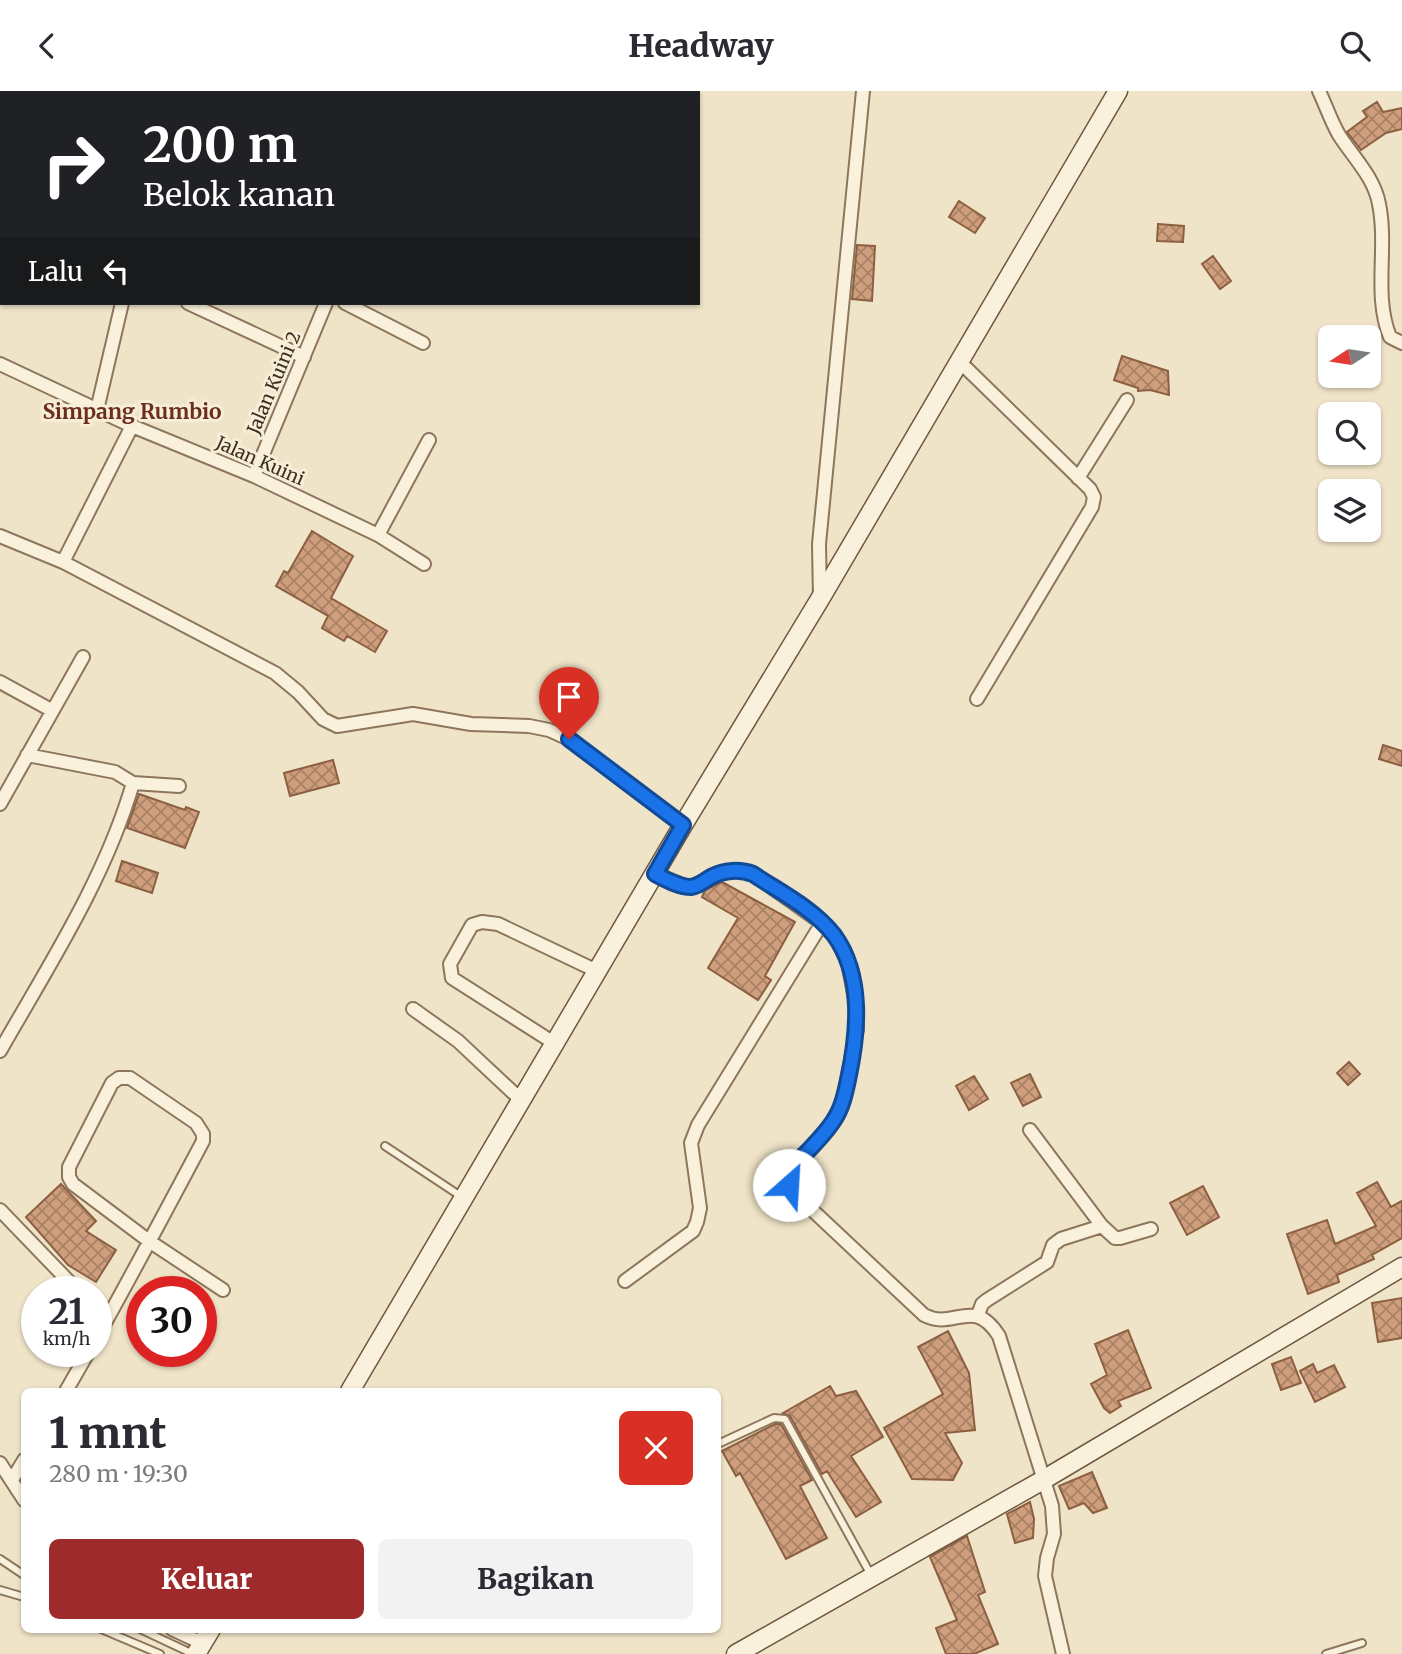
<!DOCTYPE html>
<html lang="id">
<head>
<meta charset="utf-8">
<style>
	:root { --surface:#fff; --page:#f2f2f3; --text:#2b2b33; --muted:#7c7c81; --accent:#9e2a2b }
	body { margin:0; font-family:Merriweather,serif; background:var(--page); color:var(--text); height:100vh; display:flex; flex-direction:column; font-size:26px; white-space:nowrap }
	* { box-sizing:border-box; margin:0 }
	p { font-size:23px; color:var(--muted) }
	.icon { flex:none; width:38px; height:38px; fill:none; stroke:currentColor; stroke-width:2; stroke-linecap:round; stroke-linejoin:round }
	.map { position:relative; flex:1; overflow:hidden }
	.details { position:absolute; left:21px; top:1297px; width:700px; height:245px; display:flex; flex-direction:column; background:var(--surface); border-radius:10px; box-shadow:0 2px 5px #0004 }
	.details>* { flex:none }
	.banner { position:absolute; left:0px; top:0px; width:700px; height:214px; box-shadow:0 2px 5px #0004; background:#202124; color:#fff; overflow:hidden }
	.needle { width:46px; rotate:258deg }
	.tools { position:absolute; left:1318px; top:234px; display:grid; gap:14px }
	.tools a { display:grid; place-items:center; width:63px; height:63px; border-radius:10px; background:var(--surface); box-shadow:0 2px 5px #0004; font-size:35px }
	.speed { position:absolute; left:21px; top:1185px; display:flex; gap:14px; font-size:35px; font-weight:700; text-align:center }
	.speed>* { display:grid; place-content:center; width:91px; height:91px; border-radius:50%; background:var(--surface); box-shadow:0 2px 5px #0004; line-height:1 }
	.speed small { font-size:18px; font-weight:400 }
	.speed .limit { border:10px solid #d22; background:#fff; color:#111 }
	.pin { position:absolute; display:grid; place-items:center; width:60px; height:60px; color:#fff; margin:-72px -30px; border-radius:50% 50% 50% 0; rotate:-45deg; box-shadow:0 0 7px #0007 }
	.pin .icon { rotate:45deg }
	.me { position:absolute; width:77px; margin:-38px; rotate:26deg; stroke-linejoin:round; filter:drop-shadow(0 0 5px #0008) }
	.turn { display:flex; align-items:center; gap:24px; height:147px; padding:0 28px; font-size:32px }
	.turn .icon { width:91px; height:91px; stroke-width:2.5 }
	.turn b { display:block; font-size:49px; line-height:60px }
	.then { display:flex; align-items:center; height:66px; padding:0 28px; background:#0003; gap:14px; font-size:26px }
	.round { display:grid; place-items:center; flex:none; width:74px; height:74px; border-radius:10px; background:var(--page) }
	.summary { display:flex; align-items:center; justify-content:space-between; height:119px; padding:0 28px }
	h1 { font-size:42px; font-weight:800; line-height:52px }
	.action { display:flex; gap:14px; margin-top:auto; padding:14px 28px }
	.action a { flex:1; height:80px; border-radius:10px; background:var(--accent); color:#fff; font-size:28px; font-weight:800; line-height:80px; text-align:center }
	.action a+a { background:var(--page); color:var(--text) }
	header { display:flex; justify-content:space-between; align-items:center; height:91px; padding:0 28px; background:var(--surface); font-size:32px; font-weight:800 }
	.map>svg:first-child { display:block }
</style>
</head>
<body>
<header><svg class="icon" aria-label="back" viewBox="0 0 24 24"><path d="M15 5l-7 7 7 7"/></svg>Headway<svg class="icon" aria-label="search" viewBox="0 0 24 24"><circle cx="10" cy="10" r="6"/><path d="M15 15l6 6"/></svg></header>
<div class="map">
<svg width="1402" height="1563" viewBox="0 0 1402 1563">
	<defs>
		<pattern id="building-cross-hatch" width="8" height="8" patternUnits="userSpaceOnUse" patternTransform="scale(1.75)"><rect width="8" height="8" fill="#cf9f7d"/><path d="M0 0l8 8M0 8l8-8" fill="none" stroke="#a98266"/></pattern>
	</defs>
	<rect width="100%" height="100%" fill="#f0e4c8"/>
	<path fill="url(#building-cross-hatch)" stroke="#8d5f41" stroke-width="2" d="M1377 11 1383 21 1402 17V38L1386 42 1361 59 1347 41 1367 26 1363 20Z
		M959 110 985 127 975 142 949 126Z
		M1158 133 1184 135 1183 151 1157 150Z
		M857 154 875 155 872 210 852 208Z
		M1213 165 1231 190 1220 198 1202 173Z
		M1122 265 1168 280 1169 304 1150 299 1138 300V297L1114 289Z
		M312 440 353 465 331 507 387 540 375 561 347 545 344 550 322 537 328 525 276 495 284 480 288 482Z
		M1383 654 1402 660V675L1379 668Z
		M333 669 339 692 290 705 284 682Z
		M139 703 185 719 186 716 199 721 185 757 127 737Z
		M122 770 158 782 152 802 116 790Z
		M722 791 795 831 765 885 771 889 758 909 708 877 738 827 702 806 705 799Z
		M1349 971 1360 983 1348 994 1337 982Z
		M1030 983 1041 1006 1023 1015 1011 992Z
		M974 985 988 1008 969 1019 956 995Z
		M1377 1091 1391 1116 1402 1110V1147L1372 1164 1374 1168 1337 1184 1339 1191 1308 1203 1287 1143 1327 1129 1335 1153 1376 1135 1357 1102Z
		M61 1093 96 1130 86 1140 116 1159 96 1191 68 1174 26 1126Z
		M1203 1095 1219 1126 1187 1144 1170 1112Z
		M1402 1207V1247L1378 1251 1372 1212Z
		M1128 1239 1151 1297 1118 1310 1121 1315 1110 1322 1104 1317 1091 1293 1107 1284 1095 1253Z
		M948 1240 969 1282 975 1339 945 1342 962 1372 953 1389 912 1388 884 1337 943 1303 918 1256Z
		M1291 1266 1301 1292 1281 1299 1272 1273Z
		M1313 1273 1317 1282 1334 1274 1345 1296 1315 1311 1300 1280Z
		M830 1295 836 1305 856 1300 883 1346 851 1365 881 1411 856 1426 827 1380 822 1383 790 1325 783 1322Z
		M775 1333H781L812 1389 800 1395 827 1447 786 1468 740 1382 736 1385 722 1360Z
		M1092 1381 1107 1417 1093 1422 1084 1412 1069 1418 1059 1395Z
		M1030 1411 1034 1428 1033 1447 1015 1452 1007 1423Z
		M967 1445 985 1501 978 1504 998 1553 974 1563H946L936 1537 957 1529 930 1466Z"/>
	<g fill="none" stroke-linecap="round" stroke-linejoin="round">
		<g stroke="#8d765c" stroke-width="10">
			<path id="lane" d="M385 1055 462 1106
				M718 1353 774 1327 785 1328 871 1484
				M0 1468 24 1484
				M0 1499 24 1506
				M101 1538 160 1563
				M140 1538 193 1563
				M1326 1563 1362 1552"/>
		</g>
		<g stroke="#8d765c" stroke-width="16">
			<path id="street" d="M256 0 259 2
				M1319 0C1326 15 1331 30 1339 44 1353 66 1374 86 1379 113 1388 157 1373 204 1390 246L1402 252
				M92 2 93 0
				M227 2 229 0
				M0 173 2 169
				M188 212 304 266
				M345 212 423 252
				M959 270 1090 398 1094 406 1092 416 977 608
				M0 273 132 335 254 385 378 444 424 473
				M97 319 122 212
				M254 385 326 212
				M1078 387 1127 309
				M378 444 429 349
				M0 445 63 471 275 582 298 601 323 628 337 635 413 623 471 633 529 635 549 639 569 648 683 734
				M63 471 132 335
				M820 508 819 453 863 0
				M0 591 51 619
				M27 664 115 681 133 692 179 695
				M0 713 83 566
				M655 783 685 795 693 796 713 784 736 779 753 783 822 832 835 845 848 871 857 919V938L843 1011 834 1030 788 1081 789 1094 792 1100 924 1224C954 1240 973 1204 999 1245L1052 1415 1054 1443 1047 1467 1045 1485 1063 1563
				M413 918 458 950 521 1009
				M554 952 452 887 450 873 472 834 482 831 498 833 599 881
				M0 960C49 874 105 788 133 692
				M1030 1039 1102 1135
				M0 1119 78 1200
				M625 1190 693 1140 697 1131 700 1117 691 1052 698 1034 822 832
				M978 1224 982 1213 987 1209 1047 1171 1053 1154 1061 1148 1102 1135 1115 1147H1120L1151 1138
				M96 1248C133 1182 168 1116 203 1050V1043L196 1032 130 987H119L112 992 69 1076V1086L73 1093 149 1150 223 1199
				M66 1300 89 1260
				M0 1372 24 1409
				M12 1389 24 1369
				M172 1538 202 1552"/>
		</g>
		<g stroke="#6f573f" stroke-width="21">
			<path id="secondary" d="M350 1300 683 734 820 508 1118 0
				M196 1563 211 1538
				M736 1563 1043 1389 1402 1176"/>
		</g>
		<use href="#lane" stroke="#faf1dc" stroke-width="6"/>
		<use href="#street" stroke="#faf1dc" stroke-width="12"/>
		<use href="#secondary" stroke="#faf1dc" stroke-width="18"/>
	</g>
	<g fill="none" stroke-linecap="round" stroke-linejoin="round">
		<g stroke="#114b97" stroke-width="18">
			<path id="route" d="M569 648 683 734 655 783C665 788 679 796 691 796 699 795 704 790 711 786 724 779 740 778 753 783 780 801 814 818 834 844 864 885 858 943 848 989 845 1003 842 1017 834 1029 822 1048 803 1064 788 1081L789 1094"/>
		</g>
		<use href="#route" stroke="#1a73e8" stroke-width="12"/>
	</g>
	<g text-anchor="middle" stroke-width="6" stroke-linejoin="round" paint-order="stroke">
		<g font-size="18" fill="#3d2e20" stroke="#f7eed8">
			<text transform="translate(274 292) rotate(-67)" y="6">Jalan Kuini 2</text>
			<text transform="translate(260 370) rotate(24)" y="6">Jalan Kuini</text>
		</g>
		<g font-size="21" font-weight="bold" fill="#6b2e1e" stroke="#f7eed8">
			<text x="132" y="328">Simpang Rumbio</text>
		</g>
	</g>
</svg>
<div class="tools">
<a><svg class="needle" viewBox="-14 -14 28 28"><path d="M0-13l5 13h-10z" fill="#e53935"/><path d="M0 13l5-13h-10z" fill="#7c7c81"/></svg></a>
<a><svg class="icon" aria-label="search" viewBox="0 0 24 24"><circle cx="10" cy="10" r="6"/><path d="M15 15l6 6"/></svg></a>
<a><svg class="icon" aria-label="layers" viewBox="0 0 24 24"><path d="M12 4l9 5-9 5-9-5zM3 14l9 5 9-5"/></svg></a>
</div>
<div class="speed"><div>21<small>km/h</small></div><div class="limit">30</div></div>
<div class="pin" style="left:569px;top:648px;background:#d93025"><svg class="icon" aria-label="arrive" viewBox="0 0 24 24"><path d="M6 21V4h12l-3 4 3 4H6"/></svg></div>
<svg class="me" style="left:789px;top:1094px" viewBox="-20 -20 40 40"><circle r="19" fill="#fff"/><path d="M0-13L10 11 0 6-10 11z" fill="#1a73e8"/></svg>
<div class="banner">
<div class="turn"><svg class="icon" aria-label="right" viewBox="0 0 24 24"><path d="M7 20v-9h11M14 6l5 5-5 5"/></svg><div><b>200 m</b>Belok kanan</div></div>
<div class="then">Lalu<svg class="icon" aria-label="left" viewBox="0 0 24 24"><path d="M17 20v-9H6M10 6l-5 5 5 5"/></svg></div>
</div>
<section class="details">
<div class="summary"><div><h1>1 mnt</h1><p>280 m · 19:30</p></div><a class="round" style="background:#d93025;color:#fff"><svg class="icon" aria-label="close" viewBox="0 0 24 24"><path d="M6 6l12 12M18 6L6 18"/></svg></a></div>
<div class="action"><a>Keluar</a><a>Bagikan</a></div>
</section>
</div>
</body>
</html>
